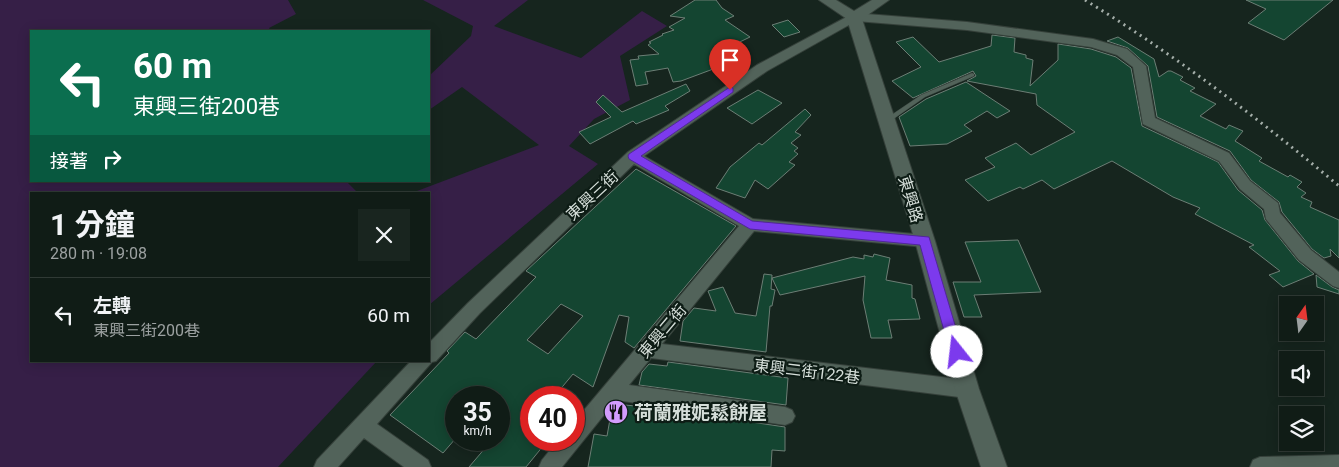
<!DOCTYPE html>
<html lang="zh-TW">
<head>
<meta charset="utf-8">
<style>
	:root { --surface:#101c16; --page:#19251f; --text:#f1f3f6; --muted:#9ca1a1; --line:#303a35 }
	body { margin:0; font-family:Roboto,"Noto Sans TC",sans-serif; background:var(--page); color:var(--text); height:100vh; display:flex; flex-direction:column; font-size:19px; white-space:nowrap }
	* { box-sizing:border-box; margin:0 }
	p { font-size:16px; color:var(--muted) }
	.icon { flex:none; width:28px; height:28px; fill:none; stroke:currentColor; stroke-width:2; stroke-linecap:round; stroke-linejoin:round }
	.map { position:relative; flex:1; overflow:hidden }
	.sheet { position:absolute; left:30px; top:192px; width:400px; height:170px; display:flex; flex-direction:column; background:var(--surface); border-radius:0px; box-shadow:0 2px 12px #0003,0 0 0 1px var(--line) }
	.sheet>* { flex:none }
	.top-card { position:absolute; left:30px; top:30px; width:400px; height:152px; border-radius:0px; box-shadow:0 2px 12px #0003,0 0 0 1px var(--line); background:#0b6e4f; color:#fff; overflow:hidden }
	.needle { width:32px; rotate:14deg }
	.tools { position:absolute; left:1279px; top:296px; display:grid; gap:10px }
	.tools a { display:grid; place-items:center; width:45px; height:45px; border-radius:0px; background:var(--surface); box-shadow:0 2px 12px #0003,0 0 0 1px var(--line); font-size:25px }
	.speed { position:absolute; left:445px; top:386px; display:flex; gap:10px; font-size:25px; font-weight:700; text-align:center }
	.speed>* { display:grid; place-content:center; width:65px; height:65px; border-radius:50%; background:var(--surface); box-shadow:0 2px 12px #0003,0 0 0 1px var(--line); line-height:1 }
	.speed small { font-size:12px; font-weight:400 }
	.speed .limit { border:8px solid #d22; background:#fff; color:#111 }
	.pin { position:absolute; display:grid; place-items:center; width:42px; height:42px; color:#fff; margin:-51px -21px; border-radius:50% 50% 50% 0; rotate:-45deg; box-shadow:0 0 5px #0007 }
	.pin .icon { rotate:45deg }
	.me { position:absolute; width:55px; margin:-28px; rotate:344deg; stroke-linejoin:round; filter:drop-shadow(0 0 4px #0008) }
	.turn { display:flex; align-items:center; gap:18px; height:105px; padding:0 20px; font-size:22px }
	.turn .icon { width:65px; height:65px; stroke-width:2.5 }
	.turn b { display:block; font-size:35px; line-height:42px }
	.then { display:flex; align-items:center; height:48px; padding:0 20px; background:#0003; gap:10px; font-size:19px }
	.round { display:grid; place-items:center; flex:none; width:52px; height:52px; border-radius:0px; background:var(--page) }
	.summary { display:flex; align-items:center; justify-content:space-between; height:85px; padding:0 20px }
	h1 { font-size:30px; font-weight:700; line-height:38px }
	ul { padding:0; list-style:none }
	li { display:flex; align-items:center; gap:15px; height:75px; padding:0 20px; border-top:1px solid var(--line) }
	li div { flex:1 }
	li b { display:block; font-size:19px }
	li em { font-style:normal }
	.map>svg:first-child { display:block }
</style>
</head>
<body>
<div class="map">
<svg width="1339" height="467" viewBox="0 0 1339 467">
	<rect width="100%" height="100%" fill="#16251e"/>
	<path fill="#361f47" d="M0 0H288L296 14 269 28 271 31H31V181H346L359 194H31V361H377L278 467H0Z
		M423 0H528L494 26 581 58 642 11 667 26 620 56 630 100 594 119 569 146 598 164 429 305V194H409L539 145 462 87 429 110V76L471 36 473 26Z"/>
	<path fill="#144531" stroke="#6c7e75" fill-rule="evenodd" d="M695 0H716L722 8 734 16 725 20 750 37 713 55 724 65 681 81 673 82 668 68 645 72 648 84 636 86 630 60 639 59 638 56 659 54 648 45 651 43 649 42 663 35 662 34 674 30 669 27 685 18 670 16Z
		M1246 0H1333L1284 40 1248 23 1266 9Z
		M788 20 800 32 784 37 772 25Z
		M992 35 1015 38 1014 52 1026 55V58L1033 60 1030 86 1058 60V44L1091 49 1116 57 1131 68 1142 126 1218 162 1238 190 1262 210 1265 220 1298 261 1314 274 1283 287 1269 275 1280 271 1249 247 1254 245 1195 214 1200 208 1173 197 1112 161 1054 189 1042 180 1023 189 1020 187 988 201 965 180 995 167 985 158 1016 143 1031 155 1075 132 1037 105 1036 94 967 81 976 76 973 71 913 98 892 81 921 67 896 42 913 37 939 62 991 46Z
		M1118 37 1154 59 1159 77 1168 71H1171L1183 77 1180 80 1195 88 1190 91 1216 104 1200 116 1226 129 1229 125 1243 131 1235 141 1262 158 1259 161 1288 177 1290 175 1302 182 1297 187 1306 193 1301 197 1312 202 1310 207 1339 220V258L1330 249 1331 256 1324 258 1312 249 1282 212 1279 202 1251 180 1230 151 1157 117 1148 66 1128 48 1107 41Z
		M966 82 1010 111 997 118 987 111 964 125 972 131 947 144 910 146 899 117 926 99Z
		M686 84 690 91 665 106 669 110 636 124 633 121 590 144 579 132 611 117 596 102 603 95 622 112Z
		M758 90 782 103 752 124 727 108Z
		M805 109 811 115 795 132 801 135 791 143 798 148 794 151 798 154 789 162 795 165 768 189 755 180 745 198 716 188 730 167 759 143 762 145Z
		M636 169 736 226 634 348 625 342 629 317 619 315 593 387 573 374 553 398H531V440H548L526 467H469L492 440H499V398H456V438L443 453 390 415 449 353 447 351 465 332 476 339 536 277 526 271ZM561 304 583 316 548 354 527 340Z
		M1018 240 1041 292 974 295 982 317H964L953 282H981L965 242Z
		M874 254 890 258 886 280 912 285V298L915 299 920 319 888 320 892 338H871L863 300 865 276 780 295 772 278 853 257 864 259V255L873 257Z
		M764 274 772 275 771 289 775 290 772 306H770L766 352 680 341 683 321 694 308 716 311 708 291 723 287 735 313 756 316Z
		M1316 275 1332 287 1339 290V294L1317 287Z
		M668 362 788 378 786 405 639 385 642 372 649 364 667 366Z
		M615 404 635 406V405L785 427V451L772 450 771 467H588L594 434 607 436 612 408Z"/>
	<g fill="none" stroke-linecap="round" stroke-linejoin="round">
		<g stroke="#35403a" stroke-width="1">
			<path id="service" d="M972 73 974 74V76L925 97 889 122H885L884 120 921 95Z"/>
		</g>
		<g stroke="#35403a" stroke-width="2">
			<path id="minor" d="M854 13 967 22 1093 39 1127 49 1146 66 1155 118 1229 153 1250 181 1278 203 1280 213 1311 250 1339 272V288L1333 286 1299 260 1266 219 1264 209 1240 189 1219 161 1143 124 1133 67 1117 55 1091 47 967 30 856 21 767 71 644 156 753 219 925 235 931 237 933 241 931 245 925 247 754 231 662 344 967 380 974 383 977 389 974 395 967 398 651 358 629 385 785 407 792 410 795 416 792 422 785 425 616 400 562 467H539L542 460 558 440H574V422L739 226 634 164 480 313 436 361 432 362 377 424 428 460 431 467H404L364 438 338 467H314L317 460 411 361H429V343L468 303 628 152 757 65Z
				M1339 455V467H1250L1253 460 1260 457Z"/>
		</g>
		<g stroke="#35403a" stroke-width="2">
			<path id="tertiary" d="M819 0H836L854 11 872 0H889L862 19 935 241 979 389 1007 467H981L955 389 915 241 847 19Z"/>
		</g>
		<use href="#service" fill="#52635a" fill-rule="evenodd"/>
		<use href="#minor" fill="#52635a" fill-rule="evenodd"/>
		<use href="#tertiary" fill="#52635a" fill-rule="evenodd"/>
		<path stroke="#a4aea9" stroke-width="3" stroke-dasharray="2 4.5" stroke-linecap="butt" d="M1085 0C1175 55 1258 118 1339 186"/>
	</g>
	<path fill="#7c3aed" stroke="#51269a" d="M730 87 733 88V92L641 156 752 221 929 237 963 352 961 356 957 357 952 356 950 352 920 245 750 229 629 159 628 156 629 154Z"/>
	<defs>
		<g id="restaurant-disc" transform="scale(1.25)"><circle r="9.5" fill="#d39cfd" stroke="#0d1c15"/><path d="M-5-6h1v4h1v-4h1v4h1v-4h1v5L-1.5 .5V6h-2V.5L-5-1ZM5-6V6H3V1.5H1.5Q1.5-4 5-6Z" fill="#111"/></g>
	</defs>
	<g fill-rule="evenodd">
		<use href="#restaurant-disc" x="616" y="412"/>
	</g>
	<g text-anchor="middle" stroke-width="4.5" stroke-linejoin="round" paint-order="stroke">
		<g font-size="16" fill="#d5ded9" stroke="#0d1c15">
			<text transform="translate(592 195) rotate(-43)" y="6">東興三街</text>
			<text transform="translate(911 199) rotate(73)" y="6">東興路</text>
			<text transform="translate(662 331) rotate(-50)" y="6">東興二街</text>
			<text transform="translate(807 371) rotate(7)" y="6">東興二街122巷</text>
		</g>
		<g font-size="19" font-weight="bold" fill="#d5ded9" stroke="#0d1c15" text-anchor="start">
			<text x="634" y="419">荷蘭雅妮鬆餅屋</text>
		</g>
	</g>
</svg>
<div class="tools">
<a><svg class="needle" viewBox="-14 -14 28 28"><path d="M0-13l5 13h-10z" fill="#e53935"/><path d="M0 13l5-13h-10z" fill="#9ca1a1"/></svg></a>
<a><svg class="icon" aria-label="sound" viewBox="0 0 24 24"><path d="M4 9h4l5-4v14l-5-4H4zM17 9q2 3 0 6"/></svg></a>
<a><svg class="icon" aria-label="layers" viewBox="0 0 24 24"><path d="M12 4l9 5-9 5-9-5zM3 14l9 5 9-5"/></svg></a>
</div>
<div class="speed"><div>35<small>km/h</small></div><div class="limit">40</div></div>
<div class="pin" style="left:730px;top:90px;background:#d93025"><svg class="icon" aria-label="arrive" viewBox="0 0 24 24"><path d="M6 21V4h12l-3 4 3 4H6"/></svg></div>
<svg class="me" style="left:957px;top:352px" viewBox="-20 -20 40 40"><circle r="19" fill="#fff"/><path d="M0-13L10 11 0 6-10 11z" fill="#7c3aed"/></svg>
<div class="top-card">
<div class="turn"><svg class="icon" aria-label="left" viewBox="0 0 24 24"><path d="M17 20v-9H6M10 6l-5 5 5 5"/></svg><div><b>60 m</b>東興三街200巷</div></div>
<div class="then">接著<svg class="icon" aria-label="right" viewBox="0 0 24 24"><path d="M7 20v-9h11M14 6l5 5-5 5"/></svg></div>
</div>
<section class="sheet">
<div class="summary"><div><h1>1 分鐘</h1><p>280 m · 19:08</p></div><a class="round"><svg class="icon" aria-label="close" viewBox="0 0 24 24"><path d="M6 6l12 12M18 6L6 18"/></svg></a></div>
<ul>
<li><svg class="icon" aria-label="left" viewBox="0 0 24 24"><path d="M17 20v-9H6M10 6l-5 5 5 5"/></svg><div><b>左轉</b><p>東興三街200巷</p></div><em>60 m</em></li>
</ul>
</section>
</div>
</body>
</html>
